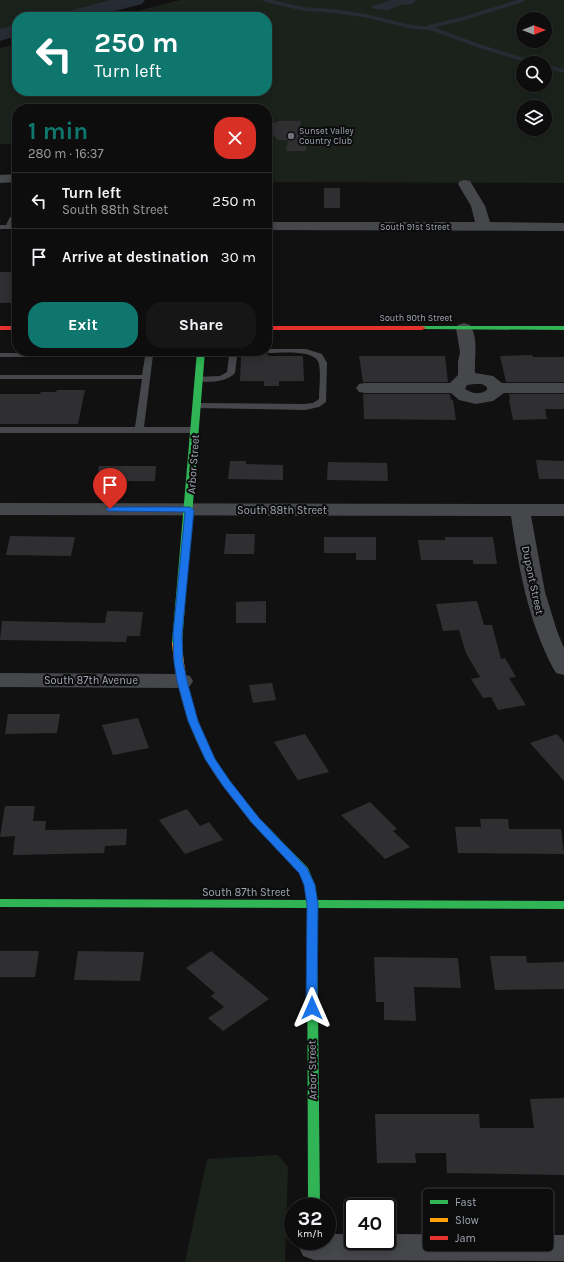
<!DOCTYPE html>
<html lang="en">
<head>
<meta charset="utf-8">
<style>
	:root { --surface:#0d0d0e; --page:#161617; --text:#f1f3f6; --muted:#9a9c9e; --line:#2d2d2e; --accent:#0f766e }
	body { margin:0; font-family:Karla,sans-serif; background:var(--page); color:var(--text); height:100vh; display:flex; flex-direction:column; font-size:15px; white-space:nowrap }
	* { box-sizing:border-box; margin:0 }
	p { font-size:13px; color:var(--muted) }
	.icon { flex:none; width:22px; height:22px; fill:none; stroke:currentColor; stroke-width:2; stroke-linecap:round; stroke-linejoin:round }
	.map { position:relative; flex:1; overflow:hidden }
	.drawer { position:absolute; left:12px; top:104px; width:260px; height:252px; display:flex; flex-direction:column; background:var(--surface); border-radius:16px; box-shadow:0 2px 10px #0003,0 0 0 1px var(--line) }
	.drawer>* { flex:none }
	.guide { position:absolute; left:12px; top:12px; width:260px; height:84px; border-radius:16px; box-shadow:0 2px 10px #0003,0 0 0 1px var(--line); background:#0f766e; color:#fff; overflow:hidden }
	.needle { width:26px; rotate:90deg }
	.buttons { position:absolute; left:516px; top:12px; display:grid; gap:8px }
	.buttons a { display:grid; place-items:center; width:36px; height:36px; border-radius:50%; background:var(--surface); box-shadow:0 2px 10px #0003,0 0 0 1px var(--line); font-size:20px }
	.speed { position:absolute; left:284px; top:1198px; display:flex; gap:8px; font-size:20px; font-weight:700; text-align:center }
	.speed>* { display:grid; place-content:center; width:52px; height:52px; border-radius:50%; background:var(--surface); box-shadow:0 2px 10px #0003,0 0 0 1px var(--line); line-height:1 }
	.speed small { font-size:10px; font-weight:400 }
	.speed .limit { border:2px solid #111; border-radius:6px; background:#fff; color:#111 }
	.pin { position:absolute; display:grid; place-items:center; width:34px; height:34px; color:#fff; margin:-41px -17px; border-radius:50% 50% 50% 0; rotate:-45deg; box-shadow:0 0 4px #0007 }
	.pin .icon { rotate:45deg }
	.me { position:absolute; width:44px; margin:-22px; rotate:0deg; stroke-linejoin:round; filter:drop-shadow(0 0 3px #0008) }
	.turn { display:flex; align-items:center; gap:14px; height:84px; padding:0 16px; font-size:18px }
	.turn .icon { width:52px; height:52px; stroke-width:2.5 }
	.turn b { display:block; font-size:28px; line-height:34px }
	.round { display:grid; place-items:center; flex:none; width:42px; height:42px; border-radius:16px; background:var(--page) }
	.overview { display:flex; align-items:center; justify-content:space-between; height:68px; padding:0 16px }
	h1 { font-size:24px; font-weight:700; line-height:30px; color:var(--accent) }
	.primary-button { display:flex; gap:8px; margin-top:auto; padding:8px 16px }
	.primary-button a { flex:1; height:46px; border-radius:16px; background:var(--accent); color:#fff; font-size:16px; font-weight:700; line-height:46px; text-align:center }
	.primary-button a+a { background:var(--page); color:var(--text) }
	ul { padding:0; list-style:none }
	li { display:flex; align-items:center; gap:12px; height:56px; padding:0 16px; border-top:1px solid var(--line) }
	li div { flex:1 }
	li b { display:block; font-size:15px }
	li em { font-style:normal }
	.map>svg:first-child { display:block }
</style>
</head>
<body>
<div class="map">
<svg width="564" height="1262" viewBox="0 0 564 1262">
	<rect width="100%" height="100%" fill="#111112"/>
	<path fill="#1b221c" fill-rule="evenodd" d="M0 0H135L68 17H17V30L0 35Z
		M180 0H564V183L267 182V109H17V144H0V48L17 44V91H267V17H115ZM523 19H545V41H523ZM523 63H545V85H523ZM523 107H545V129H523Z
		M278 1155 288 1167 285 1262H185L207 1159Z"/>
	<path fill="#262c33" d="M391 0H415L416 1 412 4 400 5 388 10 376 9 370 7Z"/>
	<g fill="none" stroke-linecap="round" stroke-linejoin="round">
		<path stroke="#262c33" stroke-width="3.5" d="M265 0 303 9 334 11 367 16 412 27 433 29 479 46 535 63
			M428 27 462 19 523 0
			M545 66 564 71"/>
		<path fill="#262c33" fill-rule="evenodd" d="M111 0H145L142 4 92 17H58L61 13Z
			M17 24V36L0 41V29Z"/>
	</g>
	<path fill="#2f2f31" d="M278 121H301L300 131 308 132 306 151H286L288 140H278L267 128V124L278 122Z
		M324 188H340V208H324Z
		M0 272H17V303H0Z
		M256 351H264L269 356H303L304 381H279V386H264V381H240L241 356H251Z
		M532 355 533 357H564V382H506L500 356Z
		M359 356H445L448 382H363Z
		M57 390H85L78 424H0V394H40L41 392H56Z
		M363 394H450L451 400H453L456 420 364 419Z
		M509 394H564V409H545L547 419 513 420 509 400H510Z
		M536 460 564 461V479H539Z
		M230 461H246V464L283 465V480L228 479Z
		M328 462 387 463 388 481 327 480Z
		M99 466H156L155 481H97Z
		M226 534H255L254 554H224Z
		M10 536 75 537 71 556 6 555Z
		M324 537H376V560H356V553H324Z
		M445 537H493L497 564H473V560H421L418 540H445Z
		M266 601V623H236V602Z
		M477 601 484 625H492L501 659 505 658 516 677 509 678 526 705 498 710 491 697 483 698 471 679 480 677 466 653 459 630 443 631 436 604Z
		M107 611 143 612 140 636H127L126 642 0 640 2 621 105 623Z
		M272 683 276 700 253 703 249 685Z
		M8 714H60L57 733 5 734Z
		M138 718 149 748 113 755 102 725Z
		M305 734 329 772 298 780 274 742Z
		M557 734 564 742V781L530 743Z
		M370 802 397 829 393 831 410 847 385 859 341 815Z
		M5 806H35L33 821H46L45 830 127 829 126 845 105 846 104 853 13 855 15 836 0 837Z
		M187 809 200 826 209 822 223 840 185 854 159 820Z
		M480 819H508L509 829H561L564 854 458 853 455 827H481Z
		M0 951H39L35 977H0Z
		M78 951 144 952 140 981 74 980Z
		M211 951 269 999 223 1031 208 1018 224 1007 211 996 215 993 186 968Z
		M490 956H526L527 963 564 962V989L495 990Z
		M374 957 458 958 461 988 414 987 416 1021 384 1020V1002H376Z
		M564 1098V1175L447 1173 446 1153H415L416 1163H377L375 1114H479L480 1128H534L530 1099Z"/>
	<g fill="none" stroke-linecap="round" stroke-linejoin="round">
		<path fill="#46474a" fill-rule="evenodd" d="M17 216V220H15L12 229H0V225H6L10 217Z
			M267 349H306L322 354 327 363 326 402 319 407 305 410 194 408 193 406 194 404 197 403 305 404 313 403 319 399C319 388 321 375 319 364 316 349 281 353 269 353L265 351H267Z
			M234 351H255C250 356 243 352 237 357L235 373C227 382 208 383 196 381V377L220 376 227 372 229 356Z
			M0 353H152L153 355 144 427H195L199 430 195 433H0V427H135L142 379H0V375H142L145 357H0Z"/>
		<path fill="#46474a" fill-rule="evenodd" d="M17 174V182L0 183V175Z
			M465 180 470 181 485 206 490 222 564 223V231L267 230V222H475L471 206 458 184 460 181Z
			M464 323 470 325C479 338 474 358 475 373L493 376 502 383H564V393H504L493 401 476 404 459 400 451 393H365L359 392 356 388 359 384 365 383H450L458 375V362L460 352 456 328 458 325ZM475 384H482L487 387V390C480 395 473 394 465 389L467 385Z
			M0 503 564 504V516H531L545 592 557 631 564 648V675L556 673 553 668C528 620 519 569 511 516L0 515Z
			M0 673 182 674 190 676 193 681 190 686 182 688 0 687Z
			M327 1234H353V1241H387V1234L564 1235V1261L314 1260 303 1256 299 1247 302 1241H327Z"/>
		<path fill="#30b455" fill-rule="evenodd" d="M422 326H564V330L420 329 418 328Z
			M197 351H205L182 643 177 646 172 643Z
			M255 817 259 818 308 868 315 885 317 900 564 901V909L317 908 320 1207H308L307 908 0 907V899L306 900 305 885 300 873 251 822 250 820 251 818Z"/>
		<path fill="#ff9f0a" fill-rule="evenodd" d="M177 640 182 643C185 686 197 729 219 766 230 784 245 801 259 818L260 820 259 822H251C240 807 227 792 216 776 190 737 176 690 172 643Z"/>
		<path fill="#e5322d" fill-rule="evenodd" d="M0 326H17V330H0Z
			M267 326H422L426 328 422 330H267Z"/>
	</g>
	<path fill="#1a73e8" stroke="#114b97" d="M110 507H190L194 510 182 634 183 662 187 681 198 721 215 759 230 781 259 818 307 868 315 885 318 904 317 1008 316 1011 312 1013 308 1011 306 1008 307 904 304 885 299 873 252 823 223 786 205 759 188 721 177 681 174 662 173 634 185 512 108 511 106 509Z"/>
	<circle fill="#6f727b" stroke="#0c0c0d" stroke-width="1.5" cx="291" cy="136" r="4"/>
	<g text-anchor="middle" stroke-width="4" stroke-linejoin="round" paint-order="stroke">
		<g font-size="9" fill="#a2a7b3" stroke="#0c0c0d" text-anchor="start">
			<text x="299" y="134">Sunset Valley<tspan x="299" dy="10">Country Club</tspan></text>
		</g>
		<g font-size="9" fill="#a2a7b3" stroke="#0c0c0d">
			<text x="415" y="230">South 91st Street</text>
			<text x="416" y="321">South 90th Street</text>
		</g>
		<g font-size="11" fill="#a2a7b3" stroke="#0c0c0d">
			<text transform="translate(193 464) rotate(-86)" y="4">Arbor Street</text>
			<text x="282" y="514">South 88th Street</text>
			<text transform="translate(533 580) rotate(78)" y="4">Dupont Street</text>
			<text x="91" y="684">South 87th Avenue</text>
			<text x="246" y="896">South 87th Street</text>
			<text transform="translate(312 1070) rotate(-91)" y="4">Arbor Street</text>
		</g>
	</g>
	<rect x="422" y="1188" width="132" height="64" rx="6" fill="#0c0c0d" stroke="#393a3f" stroke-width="1"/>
	<rect x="430" y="1200" width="18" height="4" fill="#30b455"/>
	<rect x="430" y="1218" width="18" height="4" fill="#ff9f0a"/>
	<rect x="430" y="1236" width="18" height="4" fill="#e5322d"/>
	<g font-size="11" fill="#a2a7b3">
		<text x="455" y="1206">Fast</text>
		<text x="455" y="1224">Slow</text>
		<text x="455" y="1242">Jam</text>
	</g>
</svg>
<div class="buttons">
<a><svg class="needle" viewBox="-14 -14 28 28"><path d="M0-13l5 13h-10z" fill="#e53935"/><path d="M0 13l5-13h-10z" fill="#9a9c9e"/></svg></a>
<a><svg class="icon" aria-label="search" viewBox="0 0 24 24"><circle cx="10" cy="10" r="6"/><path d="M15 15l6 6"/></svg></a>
<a><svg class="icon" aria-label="layers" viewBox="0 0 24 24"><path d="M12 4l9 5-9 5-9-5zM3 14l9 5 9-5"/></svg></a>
</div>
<div class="speed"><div>32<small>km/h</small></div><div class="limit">40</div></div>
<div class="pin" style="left:110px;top:509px;background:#d93025"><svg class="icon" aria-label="arrive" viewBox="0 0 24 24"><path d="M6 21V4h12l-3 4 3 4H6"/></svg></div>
<svg class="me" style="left:312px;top:1008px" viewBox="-20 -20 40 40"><path d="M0-17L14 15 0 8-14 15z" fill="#1a73e8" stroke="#fff" stroke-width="4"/></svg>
<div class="guide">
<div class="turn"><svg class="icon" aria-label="left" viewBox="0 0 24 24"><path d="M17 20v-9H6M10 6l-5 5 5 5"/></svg><div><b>250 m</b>Turn left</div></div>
</div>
<section class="drawer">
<div class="overview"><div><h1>1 min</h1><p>280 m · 16:37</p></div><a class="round" style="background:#d93025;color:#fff"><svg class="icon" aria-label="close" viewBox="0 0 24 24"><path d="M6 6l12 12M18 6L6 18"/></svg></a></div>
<ul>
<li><svg class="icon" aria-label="left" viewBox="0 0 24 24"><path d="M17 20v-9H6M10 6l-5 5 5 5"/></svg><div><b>Turn left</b><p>South 88th Street</p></div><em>250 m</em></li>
<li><svg class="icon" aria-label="arrive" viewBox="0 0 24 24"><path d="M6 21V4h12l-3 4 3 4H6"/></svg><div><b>Arrive at destination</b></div><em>30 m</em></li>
</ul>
<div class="primary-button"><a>Exit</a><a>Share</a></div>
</section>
</div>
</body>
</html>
